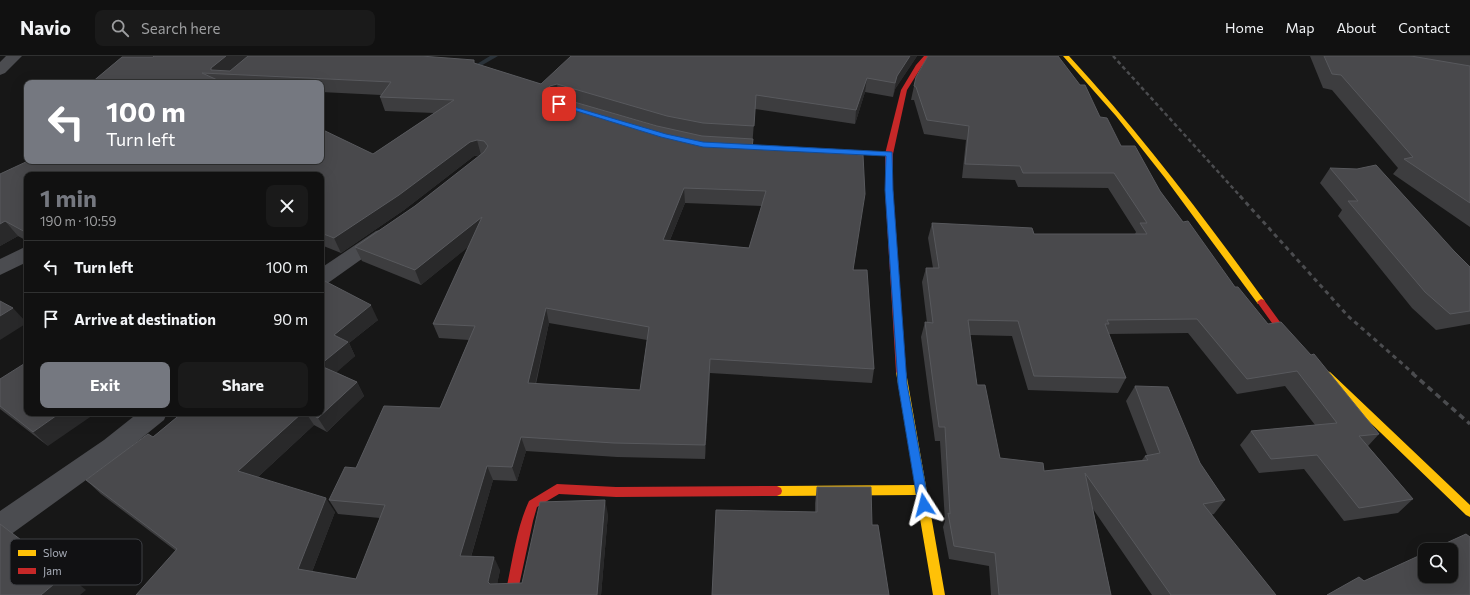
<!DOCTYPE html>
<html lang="en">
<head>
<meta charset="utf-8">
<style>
	:root { --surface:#111; --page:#1a1a1a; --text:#f1f3f6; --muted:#9c9d9f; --line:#303131; --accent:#757880 }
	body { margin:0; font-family:Commissioner,sans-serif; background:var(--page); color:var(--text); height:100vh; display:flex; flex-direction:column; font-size:15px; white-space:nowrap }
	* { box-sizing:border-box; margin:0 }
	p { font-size:13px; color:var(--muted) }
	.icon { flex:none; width:22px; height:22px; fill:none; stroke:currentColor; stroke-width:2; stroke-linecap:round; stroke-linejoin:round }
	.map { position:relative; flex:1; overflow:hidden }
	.drawer { position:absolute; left:24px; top:116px; width:300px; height:244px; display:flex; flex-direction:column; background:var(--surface); border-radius:8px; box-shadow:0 4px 16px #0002,0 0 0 1px var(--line) }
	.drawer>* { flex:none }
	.banner { position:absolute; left:24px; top:24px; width:300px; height:84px; border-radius:8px; box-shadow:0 4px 16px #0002,0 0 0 1px var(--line); background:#757880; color:#fff; overflow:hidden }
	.buttons { position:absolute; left:1418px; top:487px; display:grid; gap:8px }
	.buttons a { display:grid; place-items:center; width:40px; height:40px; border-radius:8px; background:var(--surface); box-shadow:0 4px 16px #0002,0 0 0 1px var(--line); font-size:20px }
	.pin { position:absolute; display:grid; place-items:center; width:34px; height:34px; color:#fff; margin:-17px; border-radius:8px; box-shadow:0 2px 6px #0006 }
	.me { position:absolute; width:44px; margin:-22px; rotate:351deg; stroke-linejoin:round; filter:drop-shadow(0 0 3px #0008) }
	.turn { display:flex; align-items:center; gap:14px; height:84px; padding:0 16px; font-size:18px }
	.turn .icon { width:52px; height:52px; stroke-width:2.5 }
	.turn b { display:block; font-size:28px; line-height:34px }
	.round { display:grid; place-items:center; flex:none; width:42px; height:42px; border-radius:8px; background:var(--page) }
	.overview { display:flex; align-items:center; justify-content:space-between; height:68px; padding:0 16px }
	h1 { font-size:24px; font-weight:700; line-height:30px; color:var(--accent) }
	.cta { display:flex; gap:8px; margin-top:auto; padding:8px 16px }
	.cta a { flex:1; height:46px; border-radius:8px; background:var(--accent); color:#fff; font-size:16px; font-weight:700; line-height:46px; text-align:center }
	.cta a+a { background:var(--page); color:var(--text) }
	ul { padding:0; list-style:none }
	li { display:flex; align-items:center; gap:12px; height:52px; padding:0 16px; border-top:1px solid var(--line) }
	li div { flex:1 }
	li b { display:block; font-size:15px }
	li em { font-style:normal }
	header { display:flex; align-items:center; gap:24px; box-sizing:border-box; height:56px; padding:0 20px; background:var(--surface); border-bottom:1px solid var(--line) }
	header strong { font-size:19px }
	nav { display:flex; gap:22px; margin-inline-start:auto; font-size:14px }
	.search { width:280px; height:36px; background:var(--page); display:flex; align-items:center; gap:10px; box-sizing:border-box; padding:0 14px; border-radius:8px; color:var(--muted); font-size:15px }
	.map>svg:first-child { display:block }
</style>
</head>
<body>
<header>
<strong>Navio</strong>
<div class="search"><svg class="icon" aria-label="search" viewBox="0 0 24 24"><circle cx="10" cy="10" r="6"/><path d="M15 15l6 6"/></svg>Search here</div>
<nav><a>Home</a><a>Map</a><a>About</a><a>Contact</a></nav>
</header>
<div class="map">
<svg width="1470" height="539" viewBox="0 0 1470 539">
	<rect width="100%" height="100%" fill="#171717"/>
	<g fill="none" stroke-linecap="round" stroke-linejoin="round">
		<path fill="#2a3239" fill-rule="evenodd" d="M490 0H498L472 15 467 14Z"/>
		<path fill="#4b4c50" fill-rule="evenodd" d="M6 0H22L5 17 0 19V6Z
			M383 173 390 175 393 179 390 183 328 227 321 229V212L376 175Z
			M27 190V206L0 219V203Z
			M138 357H167L164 364 122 398 10 479 0 482V455L104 384Z"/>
		<path fill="#ffc107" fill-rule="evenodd" d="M1063 0H1069C1140 77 1203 160 1264 244L1265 246 1264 248H1258L1165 122 1116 60Z
			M723 88 889 96 893 98 889 100 721 91V89Z
			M901 312 904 313 906 316 945 539H933L916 439 777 440 773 438 772 435 773 432 777 430 915 429 896 316 898 313Z
			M1327 315 1330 316 1470 449V461L1466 459 1324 322 1322 319 1324 316Z"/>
		<path fill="#c62828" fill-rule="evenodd" d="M924 0H930L922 10 907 34 893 98V134L906 316 904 319H898L896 316 885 134V98L901 34 916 9Z
			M1261 243 1264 244 1288 277 1300 289 1298 291H1292L1282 281 1257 246Z
			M557 428 616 431 777 430 781 432 782 435 781 438 777 440 616 441 559 438 537 451 533 465 517 539H505C512 508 516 473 529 445Z"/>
		<path stroke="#4b4c4f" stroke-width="2.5" stroke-dasharray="4 3" stroke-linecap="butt" d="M1113 0 1241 141"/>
		<path stroke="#4b4c4f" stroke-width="3" stroke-dasharray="4.5 4" stroke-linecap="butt" d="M1240 140 1348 260 1414 318"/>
		<path stroke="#4b4c4f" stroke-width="3.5" stroke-dasharray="6 4.5" stroke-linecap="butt" d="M1412 317 1470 368"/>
	</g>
	<path fill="#3d3d3f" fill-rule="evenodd" d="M917 0 895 33 893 41 865 36 855 68 755 53 752 92 854 214 874 313 872 327 710 317 705 403 617 401 526 395 517 425 493 424 471 501 500 514 497 528 522 527 608 458 601 539H136L176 495 101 438 86 424 153 381 182 357H321V223L378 264 349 287 355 300 336 316 357 326 364 340 327 376 314 369 258 421 335 456 312 516 356 523 380 462 338 458 329 444 356 412 440 352 469 284 439 282 433 268 469 190 421 229 362 205 355 191 415 150 481 99 474 100 404 154 341 197 321 189V119H27V185L18 180 0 190V118L321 105 373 98 434 57 385 55 380 41 381 39 321 36V27H91L122 1 474 7 541 28ZM582 48 661 71 657 70ZM685 147 762 150 749 192 670 184ZM549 267 647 284 640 334 536 328Z
		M1310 0H1470V171L1393 118 1398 112 1332 34 1323 32Z
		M914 30 1100 61 1121 90 1160 135 1183 166 1235 231 1268 268 1379 378 1368 390 1413 443 1398 457 1344 465 1304 413 1259 417 1240 389 1251 375 1315 369 1285 330 1237 338 1188 277 1109 278 1126 322 1118 337 1028 334 1012 280 970 279 977 329 1000 402 1044 415 1142 404 1145 400 1147 399 1126 345 1135 330 1200 407 1225 444 1214 458 1211 459 1276 539H1152L1093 453 1111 539H991L989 510 949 503 943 471 945 465 940 385H935L921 281 925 266 927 267 922 226 926 212H933L928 182 932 167 1034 178H1135L1136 176 1108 132 1018 131 1015 124 962 122 966 84 924 78 914 44H911Z
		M1330 112 1454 195 1470 211V268L1436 274 1412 252 1338 160 1342 154 1320 127Z
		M0 323 48 390 0 353Z
		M817 431 872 469 815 456V447Z"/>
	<path fill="#29292a" d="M226 0H249L227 18 211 14V12Z
		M910 0H917L895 33 893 41 897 20Z
		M867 22 865 36 855 68 856 54Z
		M557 28 559 42 553 44 547 33 550 30Z
		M477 84 481 99 474 100 404 154 341 197 334 182 470 86Z
		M684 132 685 147 664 198 663 184Z
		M482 161 487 176 421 229 415 214Z
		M5 165 18 180 0 190V168Z
		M371 249 378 264 349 287 355 300 328 324 321 311V308L334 279Z
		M13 252 27 267 0 284V260Z
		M546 252 549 267 532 342 528 327Z
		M710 303V317L705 403V389Z
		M357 326 364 340 327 376 318 362Z
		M60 357H96L48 390 33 376Z
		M302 357H306L314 369 249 429 238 415Z
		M521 381 526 395 517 425 512 411Z
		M487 410 493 424 467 514 460 500Z
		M326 442 335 456 308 526 298 513Z
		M605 444 608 458 601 539H597Z
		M494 501 500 514 495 539 488 526Z
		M66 518 86 534 80 539H41Z"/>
	<path fill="#49494c" stroke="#58595d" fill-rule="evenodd" d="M154 0H226L211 12V14L230 15 248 0H421L474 4V7L541 28 571 0H910L897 20 895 27 867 22 856 54 756 39 754 70 703 67 667 60 557 28 550 30 547 33 550 39 657 70 702 80 753 83 752 92 863 99 865 138 853 214H867L874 313 710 303 705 389 614 387 521 381 512 411 487 410 460 500 494 501 488 526 490 528 522 527 540 446 605 444 597 539H136L177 493 86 424 148 378 153 381 182 357H302L238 415 326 442 298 513 356 523 385 449 329 444 345 411 356 412 384 350 440 352 475 270 433 268 482 161 415 214 355 191 415 150 484 96 488 90 484 85 477 84 470 86 399 139 334 182 321 177V119H27V177L5 165 0 168V118L28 105H148L160 106 165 105H321V73L373 98 454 44 380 41 391 26 202 17 224 27H91L122 1H153ZM684 132 766 135 749 192 663 184ZM546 252 649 271 640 334 528 327Z
		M928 0H1058L1080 29H1085L1100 61 1107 62 1121 90H1135L1160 135 1183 166 1188 165 1235 231H1238L1268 268 1281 266 1311 299 1314 298 1379 378 1359 380 1413 443 1359 452 1317 399 1271 403 1251 375 1337 367 1297 315 1247 323 1197 263 1107 264 1109 268H1105L1126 322 1034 320 1018 265 968 264 977 329H985L1000 402 1043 407 1044 415 1148 404 1145 400 1160 397 1135 330 1168 331 1200 407 1225 444 1203 448 1276 539H1171L1085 417 1111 539H999L995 497 954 490 948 457 950 458 945 371H939L925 266 933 267 926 212H939L932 167 1032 172 1034 178H1147L1140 167H1147L1114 117H1023L1020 110 965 108 969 70 927 64 916 31 914 30 916 21Z
		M1324 0H1411L1470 10V147L1404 103 1413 101 1341 19 1332 18Z
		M1376 109 1454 195 1470 211V255L1450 258 1425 236 1348 145H1358L1330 112 1357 113Z
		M321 223 371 249 334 279 348 286 321 308Z
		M0 245 13 252 0 260Z
		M27 306V357H60L33 376 0 350V323Z
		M321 310 357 326 318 362 309 357H321Z
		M817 431H871L872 469H878L889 539H712L716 454 817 456Z
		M0 468 66 518 41 539H0Z
		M1466 478 1470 481V539H1327L1359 521 1364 525 1425 497V520H1451V494H1431Z"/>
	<path fill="#1a73e8" stroke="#114b97" d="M557 46 666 78 703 86 892 96 893 134 907 328 929 449 928 452 924 454 920 452 918 449 898 328 885 134 886 100 703 91 661 81 557 49Z"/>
	<rect x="10" y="483" width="132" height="46" rx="6" fill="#111113" stroke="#3e4045" stroke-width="1"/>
	<rect x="18" y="494" width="18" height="6" fill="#ffc107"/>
	<rect x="18" y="512" width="18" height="6" fill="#c62828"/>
	<g font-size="11" fill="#a8adb8">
		<text x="43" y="501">Slow</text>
		<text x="43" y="519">Jam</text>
	</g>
</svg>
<div class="buttons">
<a><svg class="icon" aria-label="search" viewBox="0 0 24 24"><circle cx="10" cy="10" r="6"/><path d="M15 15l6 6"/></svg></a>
</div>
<div class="pin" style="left:559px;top:48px;background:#d93025"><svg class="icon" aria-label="arrive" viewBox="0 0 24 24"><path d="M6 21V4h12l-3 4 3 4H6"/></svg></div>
<svg class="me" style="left:924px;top:449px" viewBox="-20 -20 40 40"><path d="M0-17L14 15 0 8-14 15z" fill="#1a73e8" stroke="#fff" stroke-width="4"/></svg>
<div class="banner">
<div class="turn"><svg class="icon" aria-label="left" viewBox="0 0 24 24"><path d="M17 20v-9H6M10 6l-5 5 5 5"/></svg><div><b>100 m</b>Turn left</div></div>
</div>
<section class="drawer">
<div class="overview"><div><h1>1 min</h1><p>190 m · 10:59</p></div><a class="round"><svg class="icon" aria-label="close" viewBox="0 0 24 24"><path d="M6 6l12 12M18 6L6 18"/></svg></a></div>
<ul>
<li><svg class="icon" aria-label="left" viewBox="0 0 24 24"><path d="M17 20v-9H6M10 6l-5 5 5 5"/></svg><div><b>Turn left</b></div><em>100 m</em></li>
<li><svg class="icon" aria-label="arrive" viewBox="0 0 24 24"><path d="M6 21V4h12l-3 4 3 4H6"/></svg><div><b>Arrive at destination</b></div><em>90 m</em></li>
</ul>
<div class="cta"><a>Exit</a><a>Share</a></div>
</section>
</div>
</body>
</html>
